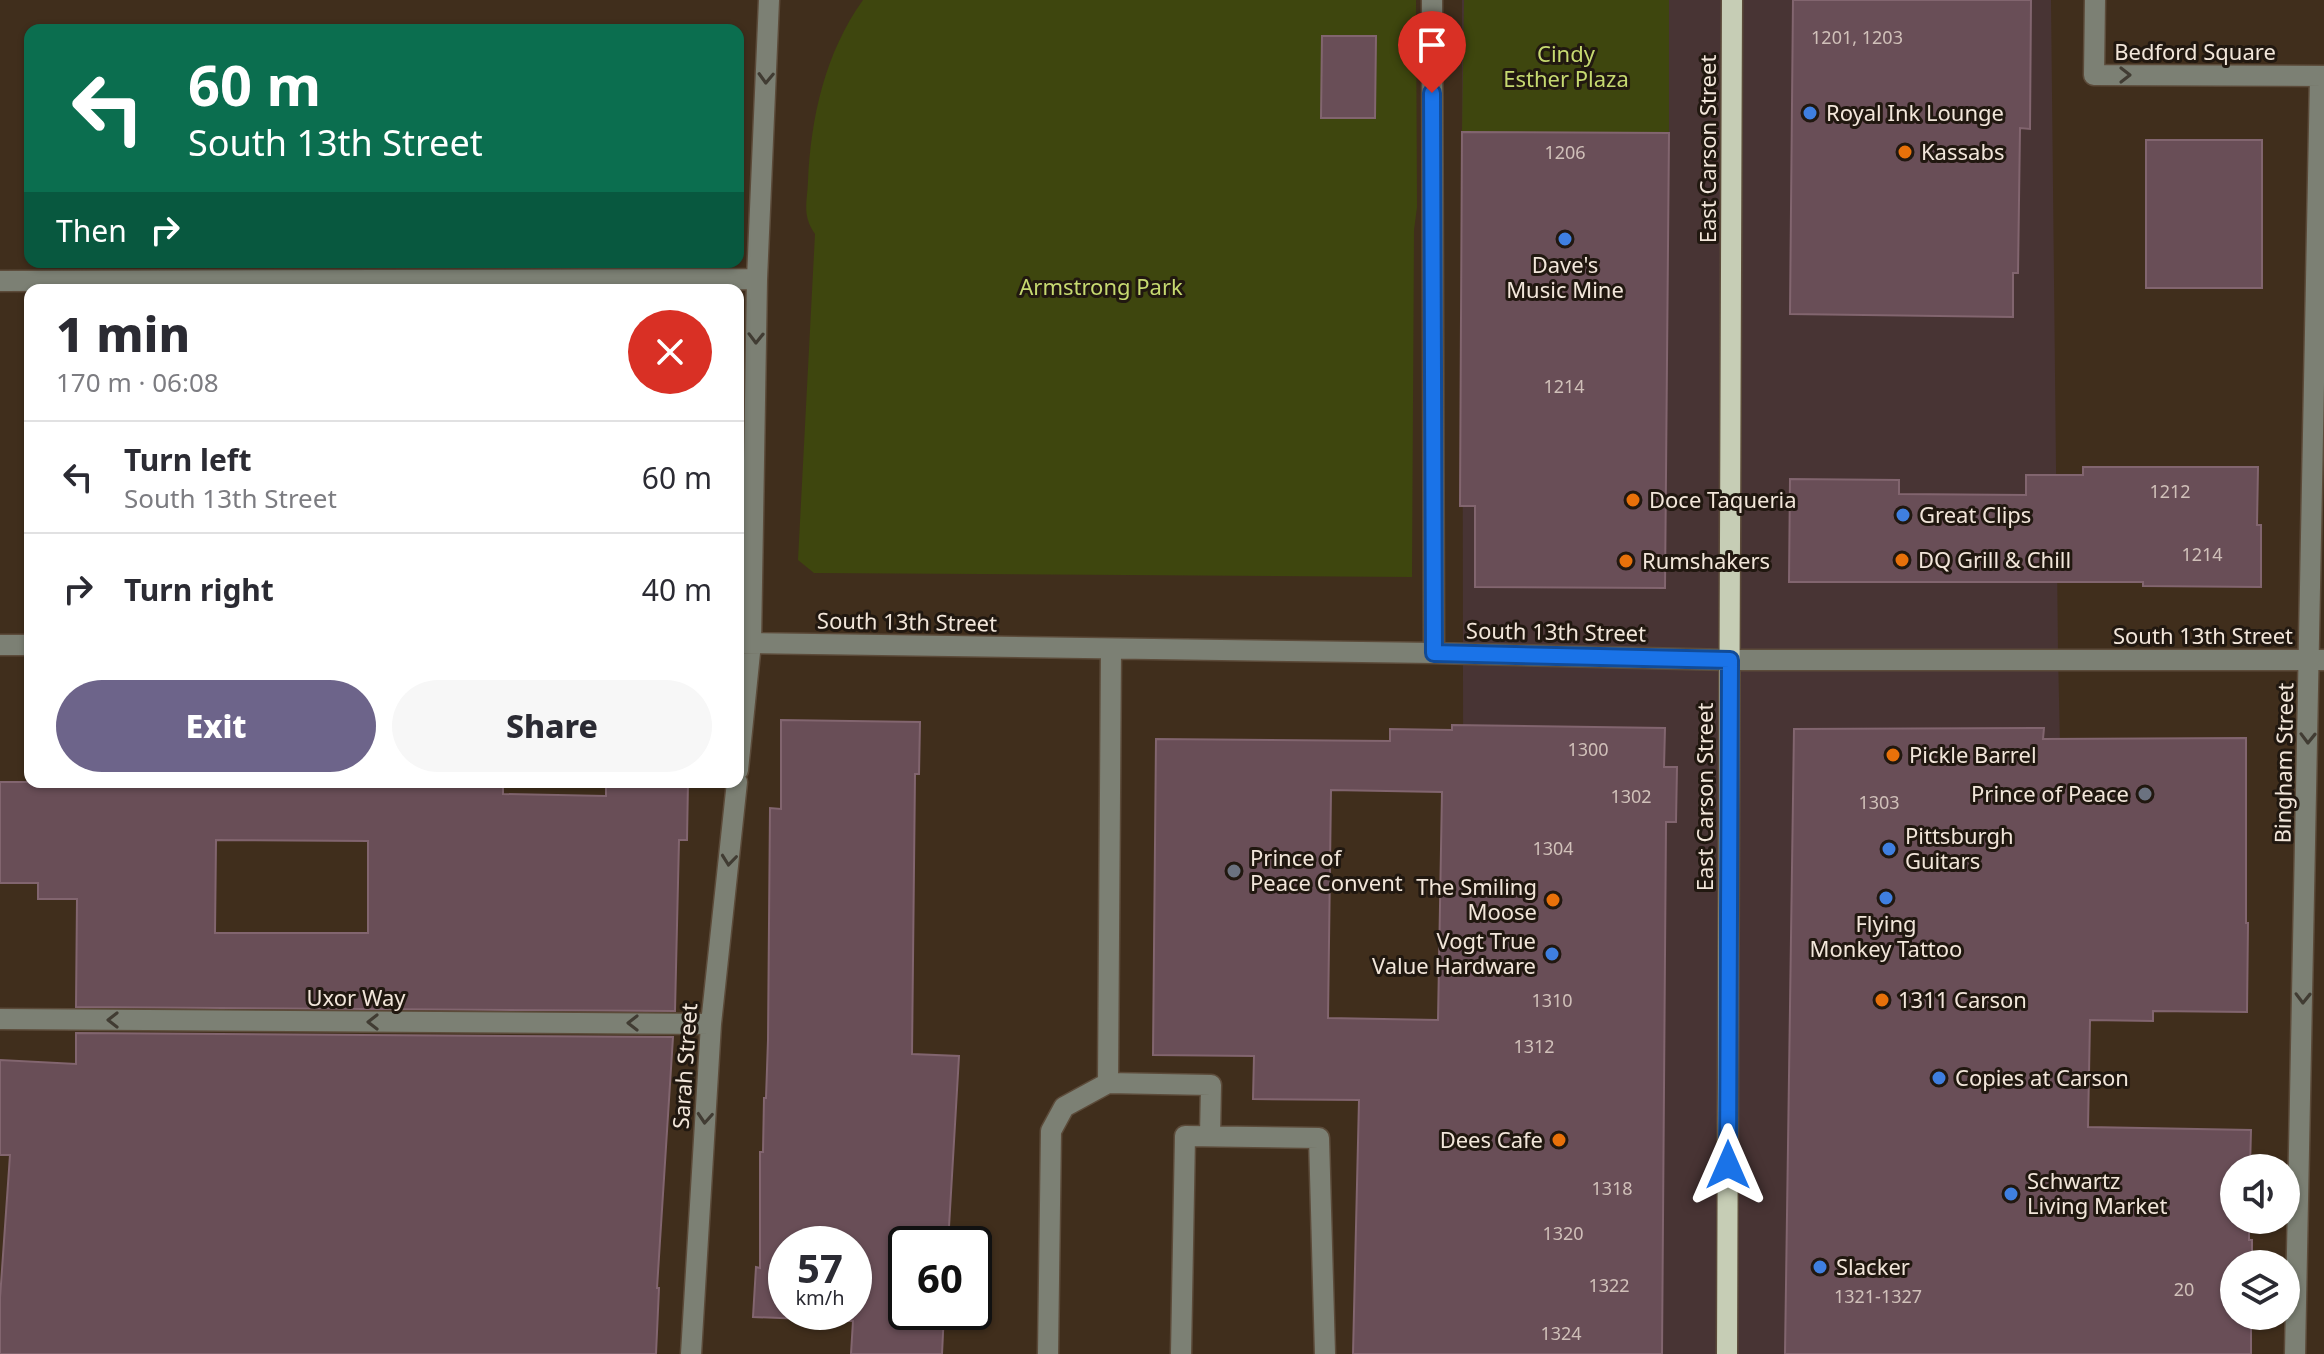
<!DOCTYPE html>
<html lang="en">
<head>
<meta charset="utf-8">
<style>
	:root { --surface:#fff; --page:#f7f7f7; --text:#2b2b33; --muted:#7c7c81; --line:#e1e1e2; --accent:#6d648a }
	body { margin:0; font-family:"Noto Sans",sans-serif; background:var(--page); color:var(--text); height:100vh; display:flex; flex-direction:column; font-size:30px; white-space:nowrap }
	* { box-sizing:border-box; margin:0 }
	p { font-size:26px; color:var(--muted) }
	.icon { flex:none; width:44px; height:44px; fill:none; stroke:currentColor; stroke-width:2; stroke-linecap:round; stroke-linejoin:round }
	.map { position:relative; flex:1; overflow:hidden }
	.drawer { position:absolute; left:24px; top:284px; width:720px; height:504px; display:flex; flex-direction:column; background:var(--surface); border-radius:16px; box-shadow:0 2px 6px #0004 }
	.drawer>* { flex:none }
	.banner { position:absolute; left:24px; top:24px; width:720px; height:244px; border-radius:16px; box-shadow:0 2px 6px #0004; background:#0b6e4f; color:#fff; overflow:hidden }
	.buttons { position:absolute; left:2220px; top:1154px; display:grid; gap:16px }
	.buttons a { display:grid; place-items:center; width:80px; height:80px; border-radius:50%; background:var(--surface); box-shadow:0 2px 6px #0004; font-size:40px }
	.speed { position:absolute; left:768px; top:1226px; display:flex; gap:16px; font-size:40px; font-weight:700; text-align:center }
	.speed>* { display:grid; place-content:center; width:104px; height:104px; border-radius:50%; background:var(--surface); box-shadow:0 2px 6px #0004; line-height:1 }
	.speed small { font-size:20px; font-weight:400 }
	.speed .limit { border:4px solid #111; border-radius:12px; background:#fff; color:#111 }
	.pin { position:absolute; display:grid; place-items:center; width:68px; height:68px; color:#fff; margin:-82px -34px; border-radius:50% 50% 50% 0; rotate:-45deg; box-shadow:0 0 8px #0007 }
	.pin .icon { rotate:45deg }
	.me { position:absolute; width:88px; margin:-44px; rotate:0deg; stroke-linejoin:round; filter:drop-shadow(0 0 6px #0008) }
	.turn { display:flex; align-items:center; gap:28px; height:168px; padding:0 32px; font-size:36px }
	.turn .icon { width:104px; height:104px; stroke-width:2.5 }
	.turn b { display:block; font-size:56px; line-height:68px }
	.then { display:flex; align-items:center; height:76px; padding:0 32px; background:#0003; gap:16px; font-size:30px }
	.round { display:grid; place-items:center; flex:none; width:84px; height:84px; border-radius:42px; background:var(--page) }
	.summary { display:flex; align-items:center; justify-content:space-between; height:136px; padding:0 32px }
	h1 { font-size:48px; font-weight:800; line-height:60px }
	.action { display:flex; gap:16px; margin-top:auto; padding:16px 32px }
	.action a { flex:1; height:92px; border-radius:48px; background:var(--accent); color:#fff; font-size:32px; font-weight:800; line-height:92px; text-align:center }
	.action a+a { background:var(--page); color:var(--text) }
	ul { padding:0; list-style:none }
	li { display:flex; align-items:center; gap:24px; height:112px; padding:0 32px; border-top:2px solid var(--line) }
	li div { flex:1 }
	li b { display:block; font-size:30px }
	li em { font-style:normal }
	.map>svg:first-child { display:block }
</style>
</head>
<body>
<div class="map">
<svg width="2324" height="1354" viewBox="0 0 2324 1354">
	<rect width="100%" height="100%" fill="#402e1c"/>
	<path fill="#483434" d="M1462 0H2051L2058 652 2073 1354H1464Z"/>
	<path fill="#3e460e" d="M863 0H1416L1417 207 1414 230 1412 577 814 573 798 560 815 234C802 215 807 204 808 181 811 117 825 53 863 0Z
		M1464 0H1669V133L1462 132Z"/>
	<path fill="#694e57" stroke="#82656f" stroke-width="2" fill-rule="evenodd" d="M1793 0H2031L2030 129 2020 128 2018 273H2013V317L1790 314Z
		M1322 36H1376L1375 118H1321Z
		M1462 132 1669 133 1665 588 1475 587V506H1460Z
		M2146 140H2262V288H2146Z
		M2083 467H2258L2257 525H2261V587L2143 586V582H1789L1790 479 1899 480V494L2026 495V475H2083Z
		M781 720 920 722 919 774H915L912 1054 959 1056 948 1244H906V1312H944L942 1354H851L853 1321 753 1317 756 1267 760 1268V1152H763L764 1098H766L768 1040 770 808 781 809ZM786 1244H854V1312H786Z
		M1452 725 1665 728 1664 767H1677L1676 822H1666L1662 1354H1353L1359 1100 1253 1099 1254 1056 1153 1055 1156 739 1390 741V729L1452 730ZM1331 790 1442 792 1438 1020 1328 1018Z
		M2044 728 2043 739 2246 738V923H2248L2247 1012 2153 1011V1021L2090 1020 2088 1127 2251 1130 2250 1168H2234V1220H2249V1240H2252V1264H2234V1316H2251V1354H1785L1794 729Z
		M0 782H503V794L606 796V782H688L687 840H679L675 1011 76 1007 77 899H38V883H0ZM216 840 368 841V933H215Z
		M76 1033 673 1037 657 1288H659L656 1354H0V1298L10 1155H0V1060L76 1064Z"/>
	<g fill="none" stroke-linecap="round" stroke-linejoin="round">
		<g stroke="#5c4b3a" stroke-width="23">
			<path id="minor" d="M1432 0 1434 653
				M2095 0 2094 75 2324 76
				M0 281 757 279
				M738 643 1434 653 1730 660H2324
				M0 645H30
				M1111 649 1108 1083 1211 1085 1210 1136
				M738 770 751 643 757 279 769 0
				M0 1019 711 1024
				M691 1354 711 1024 737 782
				M1048 1354 1051 1131 1064 1107 1108 1083
				M1181 1354 1185 1136 1319 1138 1325 1354
				M2295 1354 2320 76"/>
		</g>
		<g stroke="#5c4b3a" stroke-width="23">
			<path id="major" d="M1727 1354 1732 0"/>
		</g>
		<use href="#minor" stroke="#7c8074" stroke-width="20"/>
		<use href="#major" stroke="#c6cdb5" stroke-width="20"/>
	</g>
	<defs><path id="oneway-chevron" d="M-2-3.5L2.5 0L-2 3.5" fill="none" stroke-width="1.6" stroke-linecap="round" stroke-linejoin="round" transform="scale(2)"/></defs>
	<g stroke="#413c33">
		<use href="#oneway-chevron" transform="translate(2125 75)"/>
		<use href="#oneway-chevron" transform="translate(766 78) rotate(92)"/>
		<use href="#oneway-chevron" transform="translate(756 338) rotate(91)"/>
		<use href="#oneway-chevron" transform="translate(2308 738) rotate(91)"/>
		<use href="#oneway-chevron" transform="translate(729 860) rotate(96)"/>
		<use href="#oneway-chevron" transform="translate(2303 998) rotate(91)"/>
		<use href="#oneway-chevron" transform="translate(113 1020) rotate(-180)"/>
		<use href="#oneway-chevron" transform="translate(373 1022) rotate(-180)"/>
		<use href="#oneway-chevron" transform="translate(633 1023) rotate(-180)"/>
		<use href="#oneway-chevron" transform="translate(705 1118) rotate(94)"/>
	</g>
	<g fill="none" stroke-linecap="round" stroke-linejoin="round">
		<g stroke="#114b97" stroke-width="20">
			<path id="route" d="M1432 93 1434 653 1730 660 1728 1165"/>
		</g>
		<use href="#route" stroke="#1a73e8" stroke-width="14"/>
	</g>
	<g fill="#3f7fe0" stroke="#211810" stroke-width="3">
		<circle cx="1810" cy="113" r="8"/>
		<circle cx="1565" cy="239" r="8"/>
		<circle cx="1903" cy="515" r="8"/>
		<circle cx="1889" cy="849" r="8"/>
		<circle cx="1886" cy="898" r="8"/>
		<circle cx="1552" cy="954" r="8"/>
		<circle cx="1939" cy="1078" r="8"/>
		<circle cx="2011" cy="1194" r="8"/>
		<circle cx="1820" cy="1267" r="8"/>
	</g>
	<g fill="#e8710a" stroke="#211810" stroke-width="3">
		<circle cx="1905" cy="152" r="8"/>
		<circle cx="1633" cy="500" r="8"/>
		<circle cx="1902" cy="560" r="8"/>
		<circle cx="1626" cy="561" r="8"/>
		<circle cx="1893" cy="755" r="8"/>
		<circle cx="1553" cy="900" r="8"/>
		<circle cx="1882" cy="1000" r="8"/>
		<circle cx="1559" cy="1140" r="8"/>
	</g>
	<g fill="#6b7280" stroke="#211810" stroke-width="3">
		<circle cx="2145" cy="794" r="8"/>
		<circle cx="1234" cy="871" r="8"/>
	</g>
	<g text-anchor="middle" stroke-width="6" stroke-linejoin="round" paint-order="stroke">
		<g font-size="18" fill="#d0c0b9">
			<text x="1857" y="44">1201, 1203</text>
			<text x="1565" y="159">1206</text>
			<text x="1564" y="393">1214</text>
			<text x="2170" y="498">1212</text>
			<text x="2202" y="561">1214</text>
			<text x="1588" y="756">1300</text>
			<text x="1631" y="803">1302</text>
			<text x="1879" y="809">1303</text>
			<text x="1553" y="855">1304</text>
			<text x="1552" y="1007">1310</text>
			<text x="1534" y="1053">1312</text>
			<text x="1612" y="1195">1318</text>
			<text x="1563" y="1240">1320</text>
			<text x="1609" y="1292">1322</text>
			<text x="2184" y="1296">20</text>
			<text x="1878" y="1303">1321-1327</text>
			<text x="1561" y="1340">1324</text>
		</g>
		<g font-size="22" fill="#f2e6da" stroke="#211810">
			<text x="2195" y="60">Bedford Square</text>
			<text transform="translate(1708 149) rotate(-90)" y="8">East Carson Street</text>
			<text transform="translate(907 622) rotate(1)" y="8">South 13th Street</text>
			<text transform="translate(1556 632) rotate(1)" y="8">South 13th Street</text>
			<text x="2203" y="644">South 13th Street</text>
			<text transform="translate(2284 763) rotate(-89)" y="8">Bingham Street</text>
			<text transform="translate(1705 797) rotate(-90)" y="8">East Carson Street</text>
			<text x="356" y="1006">Uxor Way</text>
			<text transform="translate(685 1066) rotate(-86)" y="8">Sarah Street</text>
		</g>
		<g font-size="22" fill="#c6d970" stroke="#211810">
			<text x="1566" y="62">Cindy<tspan x="1566" dy="25">Esther Plaza</tspan></text>
			<text x="1101" y="295">Armstrong Park</text>
		</g>
		<g font-size="22" fill="#f2e6da" stroke="#211810" text-anchor="start">
			<text x="1826" y="121">Royal Ink Lounge</text>
			<text x="1921" y="160">Kassabs</text>
			<text x="1565" y="273" text-anchor="middle">Dave's<tspan x="1565" dy="25">Music Mine</tspan></text>
			<text x="1649" y="508">Doce Taqueria</text>
			<text x="1919" y="523">Great Clips</text>
			<text x="1918" y="568">DQ Grill &amp; Chill</text>
			<text x="1642" y="569">Rumshakers</text>
			<text x="1909" y="763">Pickle Barrel</text>
			<text x="2129" y="802" text-anchor="end">Prince of Peace</text>
			<text x="1905" y="844">Pittsburgh<tspan x="1905" dy="25">Guitars</tspan></text>
			<text x="1250" y="866">Prince of<tspan x="1250" dy="25">Peace Convent</tspan></text>
			<text x="1537" y="895" text-anchor="end">The Smiling<tspan x="1537" dy="25">Moose</tspan></text>
			<text x="1886" y="932" text-anchor="middle">Flying<tspan x="1886" dy="25">Monkey Tattoo</tspan></text>
			<text x="1536" y="949" text-anchor="end">Vogt True<tspan x="1536" dy="25">Value Hardware</tspan></text>
			<text x="1898" y="1008">1311 Carson</text>
			<text x="1955" y="1086">Copies at Carson</text>
			<text x="1543" y="1148" text-anchor="end">Dees Cafe</text>
			<text x="2027" y="1189">Schwartz<tspan x="2027" dy="25">Living Market</tspan></text>
			<text x="1836" y="1275">Slacker</text>
		</g>
	</g>
</svg>
<div class="buttons">
<a><svg class="icon" aria-label="sound" viewBox="0 0 24 24"><path d="M4 9h4l5-4v14l-5-4H4zM17 9q2 3 0 6"/></svg></a>
<a><svg class="icon" aria-label="layers" viewBox="0 0 24 24"><path d="M12 4l9 5-9 5-9-5zM3 14l9 5 9-5"/></svg></a>
</div>
<div class="speed"><div>57<small>km/h</small></div><div class="limit">60</div></div>
<div class="pin" style="left:1432px;top:93px;background:#d93025"><svg class="icon" aria-label="arrive" viewBox="0 0 24 24"><path d="M6 21V4h12l-3 4 3 4H6"/></svg></div>
<svg class="me" style="left:1728px;top:1165px" viewBox="-20 -20 40 40"><path d="M0-17L14 15 0 8-14 15z" fill="#1a73e8" stroke="#fff" stroke-width="4"/></svg>
<div class="banner">
<div class="turn"><svg class="icon" aria-label="left" viewBox="0 0 24 24"><path d="M17 20v-9H6M10 6l-5 5 5 5"/></svg><div><b>60 m</b>South 13th Street</div></div>
<div class="then">Then<svg class="icon" aria-label="right" viewBox="0 0 24 24"><path d="M7 20v-9h11M14 6l5 5-5 5"/></svg></div>
</div>
<section class="drawer">
<div class="summary"><div><h1>1 min</h1><p>170 m · 06:08</p></div><a class="round" style="background:#d93025;color:#fff"><svg class="icon" aria-label="close" viewBox="0 0 24 24"><path d="M6 6l12 12M18 6L6 18"/></svg></a></div>
<ul>
<li><svg class="icon" aria-label="left" viewBox="0 0 24 24"><path d="M17 20v-9H6M10 6l-5 5 5 5"/></svg><div><b>Turn left</b><p>South 13th Street</p></div><em>60 m</em></li>
<li><svg class="icon" aria-label="right" viewBox="0 0 24 24"><path d="M7 20v-9h11M14 6l5 5-5 5"/></svg><div><b>Turn right</b></div><em>40 m</em></li>
</ul>
<div class="action"><a>Exit</a><a>Share</a></div>
</section>
</div>
</body>
</html>
